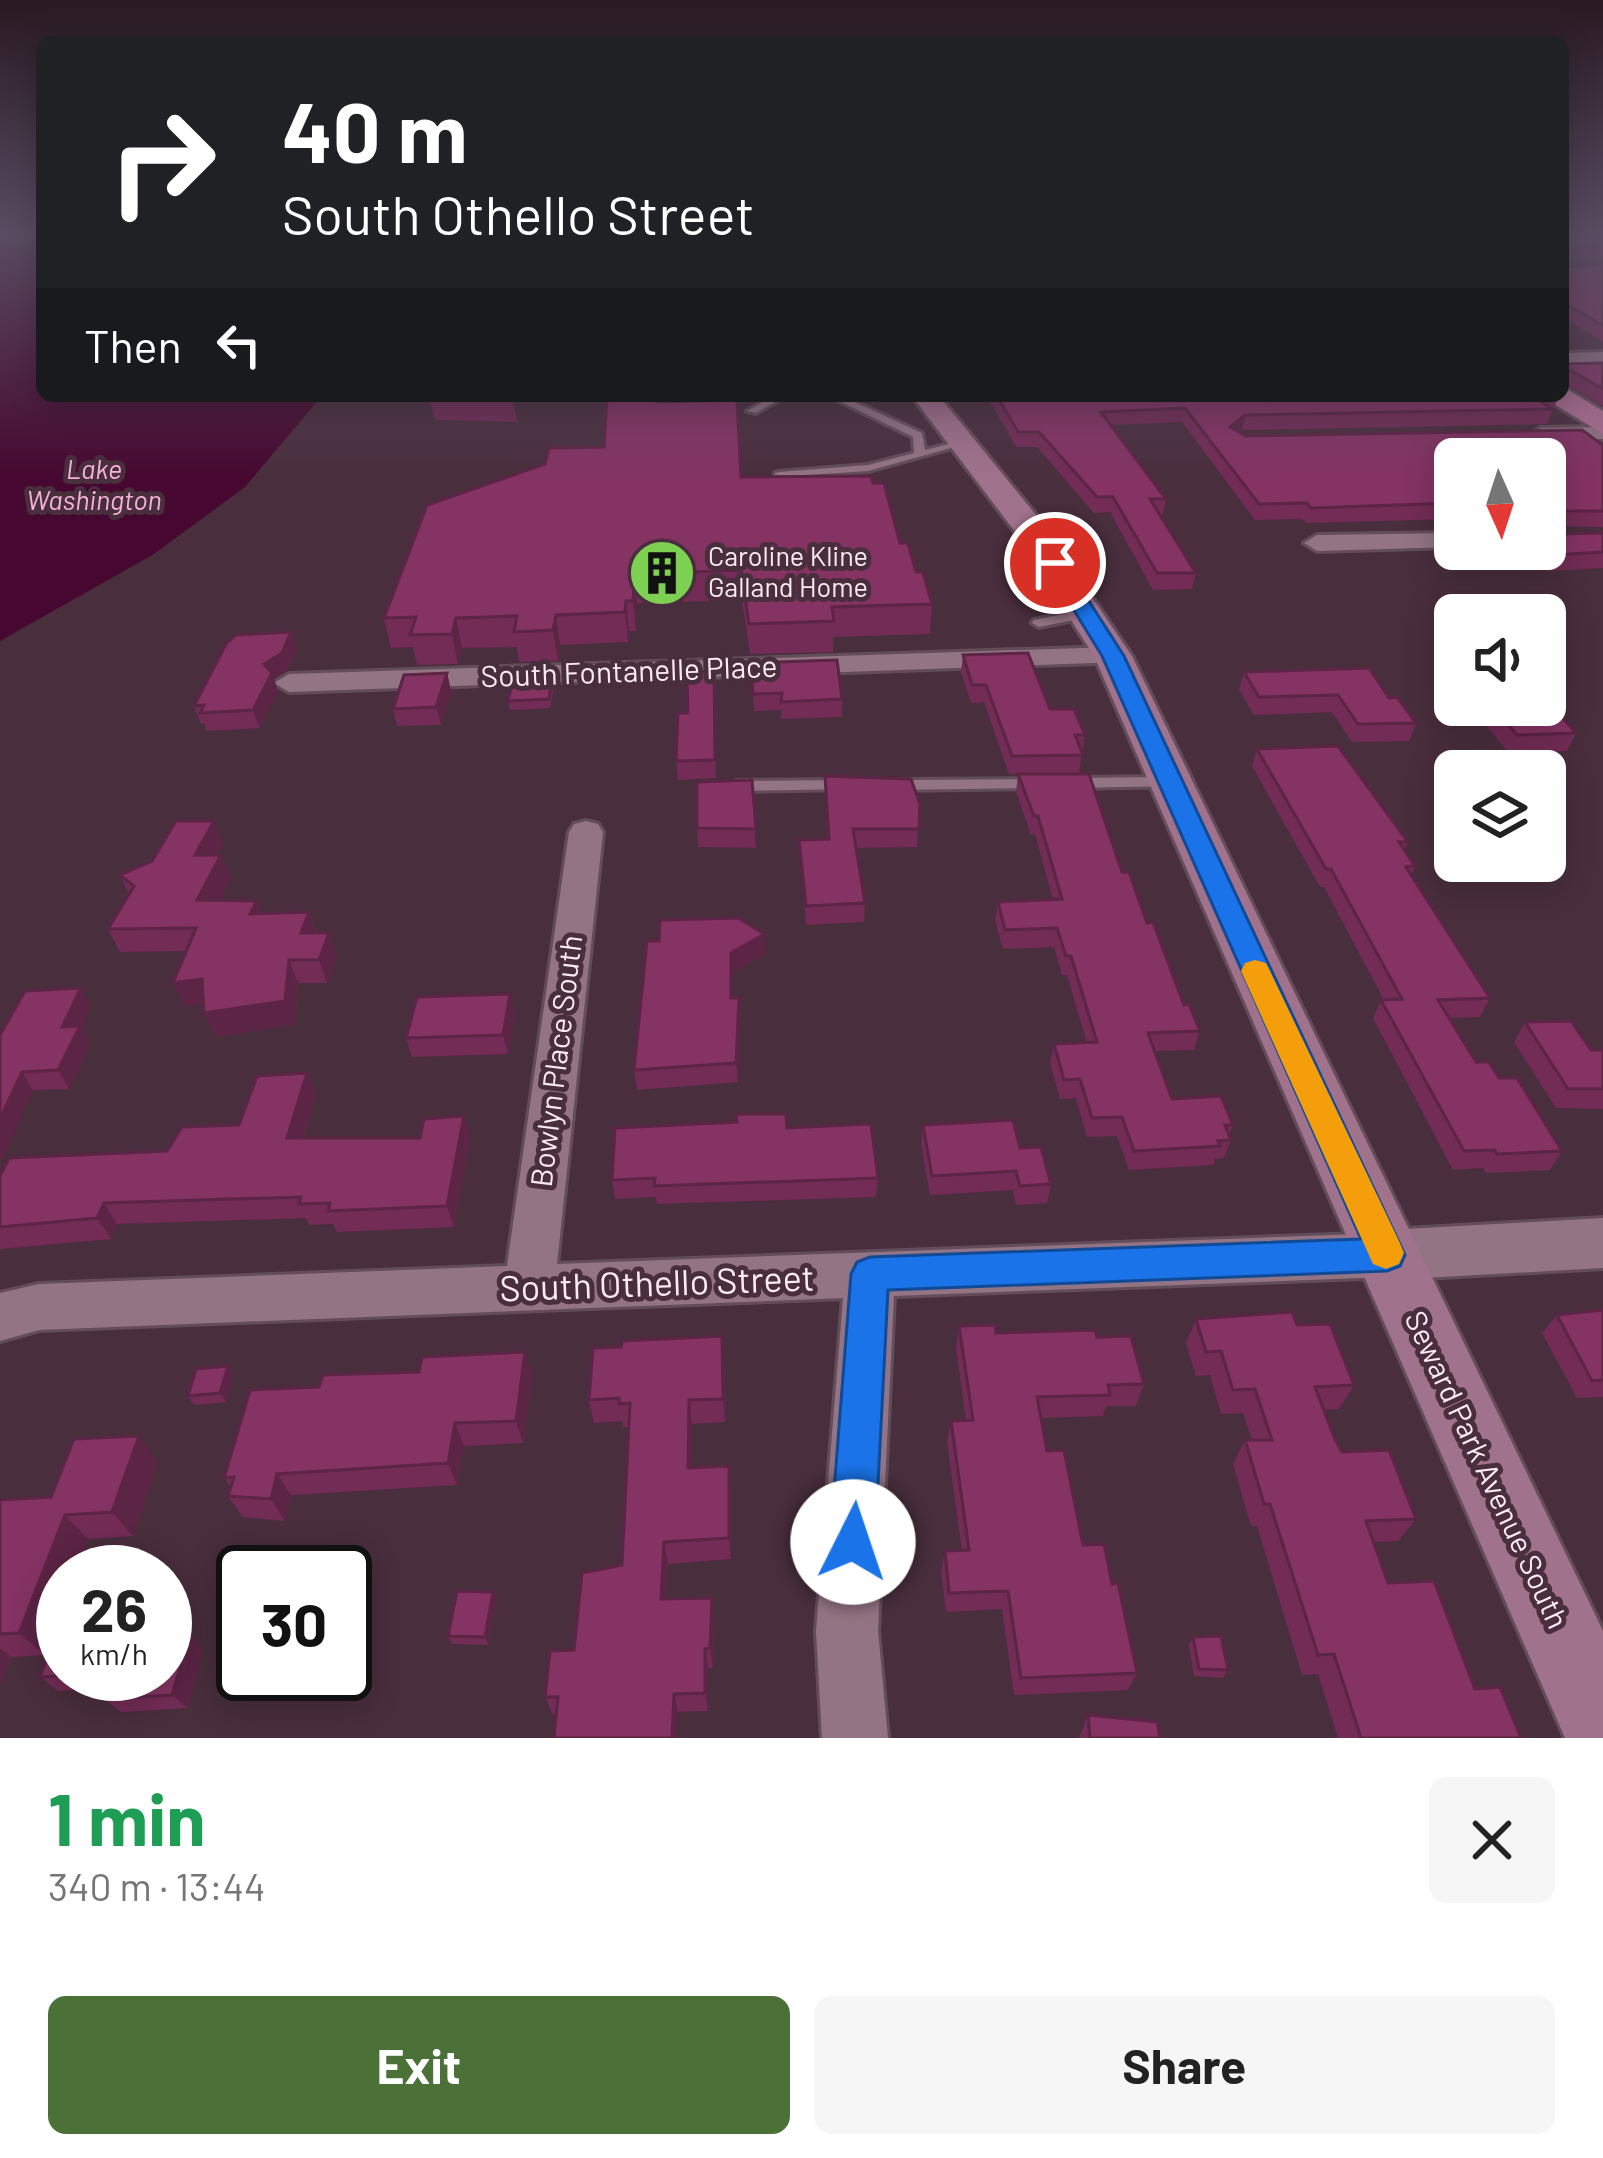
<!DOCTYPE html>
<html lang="en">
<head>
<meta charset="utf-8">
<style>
	:root { --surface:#fff; --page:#f6f6f6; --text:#222; --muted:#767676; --accent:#4b7038 }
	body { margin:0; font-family:Barlow,sans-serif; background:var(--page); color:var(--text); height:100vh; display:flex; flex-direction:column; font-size:45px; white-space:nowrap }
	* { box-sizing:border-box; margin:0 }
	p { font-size:39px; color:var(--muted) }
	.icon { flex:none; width:66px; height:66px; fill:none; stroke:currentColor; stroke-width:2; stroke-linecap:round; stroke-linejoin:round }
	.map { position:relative; height:1738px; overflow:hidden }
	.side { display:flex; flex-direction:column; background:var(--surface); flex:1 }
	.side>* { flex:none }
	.guide { position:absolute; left:36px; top:36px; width:1533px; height:366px; border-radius:18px; box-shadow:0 6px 30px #0003; background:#202124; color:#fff; overflow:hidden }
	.needle { width:78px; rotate:177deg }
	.fabs { position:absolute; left:1434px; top:438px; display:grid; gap:24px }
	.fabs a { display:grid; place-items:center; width:132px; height:132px; border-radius:18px; background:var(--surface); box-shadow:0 6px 30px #0003; font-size:60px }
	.speed { position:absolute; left:36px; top:1545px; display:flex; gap:24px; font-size:60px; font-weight:700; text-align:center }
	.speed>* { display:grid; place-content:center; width:156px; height:156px; border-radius:50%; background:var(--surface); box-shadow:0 6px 30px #0003; line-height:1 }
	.speed small { font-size:30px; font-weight:400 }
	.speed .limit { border:6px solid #111; border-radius:18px; background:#fff; color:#111 }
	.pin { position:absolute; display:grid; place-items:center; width:102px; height:102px; color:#fff; margin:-51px; border:6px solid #fff; border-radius:50%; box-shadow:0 3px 12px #0007 }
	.me { position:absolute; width:132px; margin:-66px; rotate:4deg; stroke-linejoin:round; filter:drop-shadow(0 0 9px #0008) }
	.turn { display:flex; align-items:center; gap:42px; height:252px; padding:0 48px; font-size:54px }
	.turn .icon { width:156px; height:156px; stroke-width:2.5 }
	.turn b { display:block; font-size:84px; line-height:102px }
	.then { display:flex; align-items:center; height:114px; padding:0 48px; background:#0003; gap:24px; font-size:45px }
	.round { display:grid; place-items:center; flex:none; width:126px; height:126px; border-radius:18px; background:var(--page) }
	.overview { display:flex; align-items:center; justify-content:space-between; height:204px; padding:0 48px }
	h1 { font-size:72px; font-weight:700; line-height:90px; color:#1e9e55 }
	.primary-button { display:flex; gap:24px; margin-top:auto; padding:24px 48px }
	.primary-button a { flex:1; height:138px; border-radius:18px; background:var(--accent); color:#fff; font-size:48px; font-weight:700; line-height:138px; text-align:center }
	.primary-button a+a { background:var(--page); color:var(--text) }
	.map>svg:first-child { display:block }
</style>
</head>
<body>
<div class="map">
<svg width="1603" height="1738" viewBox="0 0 1603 1738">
	<rect width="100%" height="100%" fill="#492e3d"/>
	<path fill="#460830" d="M0 235H42V396L321 397 245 487 154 554 0 641Z"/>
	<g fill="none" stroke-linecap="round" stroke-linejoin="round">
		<g stroke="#644d5a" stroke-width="6">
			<path id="service" d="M773 396H786L756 413 747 411Z
				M829 396H842L922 433 925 450 964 440 969 443 868 471 775 477V473L779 472 868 465 914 453 913 437Z
				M1088 609 1095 613 1093 616 1039 627 1032 623 1034 620Z
				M1169 777 1175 778 1177 782 1175 786 1071 788 1063 783 1071 778Z
				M1038 779 1046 784 1044 788 892 790 884 785 892 780Z
				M846 780 852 781 854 785 852 789 736 791 728 786 736 781Z"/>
		</g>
		<g stroke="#644d5a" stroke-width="6">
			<path id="minor" d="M1603 352V364L1563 365V353Z
				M1603 427V439L1541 440 1530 434 1541 428Z
				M1455 533V547L1317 551 1304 543 1317 535Z
				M1113 647 1123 650 1127 656 1123 662 289 692 274 683 289 674Z
				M586 821 598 824 603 832 557 1264 1387 1233 1404 1240 1411 1255 1404 1270 1387 1277 894 1296 878 1631 888 1738H822L816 1631 843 1298 39 1330 0 1341V1293L39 1284 507 1266 569 832 574 824Z"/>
		</g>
		<g stroke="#644d5a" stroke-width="6">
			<path id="tertiary" d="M1603 1218V1268L1387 1280 1367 1273 1358 1255 1367 1237 1387 1230Z"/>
		</g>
		<g stroke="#644d5a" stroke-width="6">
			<path id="secondary" d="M912 396H939L1036 515 1132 656 1603 1631V1738H1565L1094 656 1013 529Z"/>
		</g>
		<g stroke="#644d5a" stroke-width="6">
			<path id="primary" d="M1563 387 1603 411V434L1551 402 1547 396H1563Z"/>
		</g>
		<use href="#service" fill="#937484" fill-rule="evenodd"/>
		<use href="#minor" fill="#937484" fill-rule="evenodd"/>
		<use href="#tertiary" fill="#937484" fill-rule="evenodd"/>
		<use href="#secondary" fill="#a1728c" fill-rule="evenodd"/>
		<use href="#primary" fill="#b07093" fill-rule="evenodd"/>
	</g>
	<path fill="#722c55" d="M1563 235H1603V259H1565L1568 267 1603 265V342L1563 317Z
		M1603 363V406L1563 383V364Z
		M428 396H512L517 422 435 420Z
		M987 396H1559L1547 424 1242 430 1239 432 1246 436 1603 445V527L1548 526 1547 529 1552 534 1603 533V568L1548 571 1523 549H1545V459H1455V519L1306 523 1302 519 1255 520 1182 422 1111 425 1166 499 1163 514H1160L1196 573 1192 589 1153 590 1110 512 1094 513 1037 447H1016Z
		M659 402 741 477 873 483 900 543 932 604 930 634 833 637V652L750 654 742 600 637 603 636 631H629L628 642 560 645 558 661 519 662 517 647 462 648 458 664 417 665 413 647 391 648 384 618Z
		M291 632 297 650 287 670 274 679 278 691 259 728 207 731 204 723 201 724 194 706Z
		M1441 645H1455V688L1434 662Z
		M963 655 1050 709 1085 735 1079 773 1009 774 984 702 971 703 961 672Z
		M751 663 842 699V717L781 719V710L754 711Z
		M714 671 716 778 678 780 676 761 688 713Z
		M1244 672 1389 698 1416 723 1409 741 1352 742 1332 712 1254 715 1239 689Z
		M447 673 451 691 441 725 397 726 393 709Z
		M554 687 550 708 510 710 508 701Z
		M1469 705H1545L1576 733 1567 751 1509 753Z
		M1257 749 1408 842 1404 850 1415 866 1411 875 1490 998 1480 1017 1449 1018 1476 1062 1499 1078 1562 1151 1550 1170 1486 1173 1483 1168 1453 1170 1373 1018 1381 1000H1384L1324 887H1320L1252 766Z
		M1018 774 1122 872 1184 1005 1200 1031 1194 1050 1155 1051 1172 1099 1233 1125 1229 1135 1231 1140 1224 1158 1215 1159 1213 1165 1129 1170 1117 1136 1087 1137 1076 1098 1060 1099 1050 1063 1054 1044 1087 1043 1067 975H1062L1054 947 1003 949 995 920 998 902 1053 900 1035 834 1031 835 1016 792Z
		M825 776 920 804 917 847 856 848 865 903 864 922 806 925 799 840 827 839Z
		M752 780 756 848 698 847 697 828Z
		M223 843 217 855 231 878 219 900 257 901 262 913 309 912 317 933H329L337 956 327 983H298L295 1024 215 1037 204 1013 203 1003 184 1006 186 951 120 952 108 929 129 894 120 875Z
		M659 941 765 954 732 973V998L739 1017 738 1082 637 1090 634 1070Z
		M91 1006 81 1028 90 1044 69 1089 33 1090 0 1161V1035Z
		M515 1013 508 1054 412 1057 406 1038Z
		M1525 1022 1591 1050H1603V1109L1556 1108 1514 1042Z
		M307 1073 316 1095 303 1138 470 1137 454 1227 337 1232 333 1224 309 1225 306 1218 117 1224 111 1239 0 1249V1176L167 1151 239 1125Z
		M923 1125 1020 1148 1051 1184 1047 1203 1016 1205 1013 1190 930 1195 921 1144Z
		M787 1128 878 1178 876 1197 657 1204 656 1197 615 1199 612 1180Z
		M1603 1310V1397L1577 1398 1542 1333 1557 1315Z
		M1196 1319 1297 1325 1354 1385 1339 1409 1324 1410 1335 1439 1342 1452 1416 1519 1398 1541 1373 1542 1388 1583 1475 1689 1521 1738H1338L1318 1674 1302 1675 1257 1526H1251L1233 1464 1245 1440H1252L1243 1413 1221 1414 1210 1375 1196 1376 1186 1343Z
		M959 1326 996 1333 1097 1337 1144 1384 1136 1406H1106L1103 1416 1041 1418 1047 1451 1083 1545 1112 1584 1137 1673 1128 1690 1014 1695 1002 1609 946 1612 941 1571 945 1551H962L947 1442 951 1421 966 1420 956 1348Z
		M525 1352 532 1375 523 1443 464 1446 457 1485 291 1495 285 1521 243 1517 228 1496 231 1487 224 1478 319 1387 419 1372Z
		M724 1360 725 1422 692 1424 691 1468 729 1466 731 1559 668 1564 666 1599 714 1618 713 1668H708V1711L553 1715 545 1697 574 1650 622 1565 629 1427H623L622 1421 594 1423 589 1400Z
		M228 1366 233 1375 226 1402 194 1405 188 1396Z
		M158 1462 133 1536 88 1539 63 1572V1607L45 1655 11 1657 0 1686V1500L51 1497Z
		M496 1600 488 1645 452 1644 448 1636Z
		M1193 1637 1228 1670 1223 1678 1194 1676 1189 1645Z
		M203 1649 187 1708 121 1712 105 1699 108 1688 58 1691 40 1677 63 1674H165Z
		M1088 1715 1160 1738H1079Z"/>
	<path fill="#5c2445" d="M1245 415 1242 430 1227 442 1230 427Z
		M635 574 637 603 636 631 633 601Z
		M626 601 629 631 628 642 625 612Z
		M556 615 560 645 558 661 553 630Z
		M456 618 462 648 458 664 452 634Z
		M291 632 297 650 287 670 274 679 278 691 259 728 253 710 264 664Z
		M447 673 451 691 441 725 436 707Z
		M214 821 223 843 205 878 195 855Z
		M221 855 231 878 208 924 197 900Z
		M257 901 266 924 250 914Z
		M309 912 317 935 301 933Z
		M329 933 337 956 327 983 319 960Z
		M765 934V954L732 973 731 953Z
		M289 960 298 983 295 1024 215 1037 204 1013Z
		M202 979 213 1002 184 1006 173 983Z
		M81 988 91 1006 81 1028 90 1044 69 1089 58 1070 62 1027Z
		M510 994 515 1013 508 1054 503 1035Z
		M739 998V1017L738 1082 736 1063Z
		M22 1072 33 1090 2 1161 0 1158V1119Z
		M307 1073 316 1095 296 1159 287 1138Z
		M464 1116 470 1137 454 1227 447 1206Z
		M104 1203 117 1224 111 1239 97 1218Z
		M722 1336 724 1360 725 1422 723 1399Z
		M525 1352 532 1375 523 1443 516 1421Z
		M228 1366 233 1375 226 1402 220 1393Z
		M689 1400 692 1424 691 1490 688 1468Z
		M455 1423 464 1446 457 1485 448 1463Z
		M139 1436 158 1462 133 1536 112 1512Z
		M729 1466 731 1488V1559L729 1538Z
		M277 1474 291 1495 285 1521 271 1499Z
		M65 1515 88 1539 76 1572H63V1607L45 1655 19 1633Z
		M664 1542 668 1564 665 1620 661 1599Z
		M493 1592 496 1600 488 1645 485 1637Z
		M712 1598 714 1618 713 1668 710 1648Z
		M190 1634 203 1649 187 1708 172 1695Z
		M0 1648 11 1657 0 1686Z
		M705 1649 708 1668V1711L705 1693Z
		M674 1694 678 1712 677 1738H672Z"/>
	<path fill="#843363" stroke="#5c2445" stroke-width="3" d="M1563 235H1603V247L1567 248 1563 252Z
		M1563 253 1568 267 1603 265V326L1563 302Z
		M1603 363V389L1568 369 1563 378V364Z
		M607 396H657V402L737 400 741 477 871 476 873 483H884L900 543H908L916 572H923L932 604 832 607 834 621 749 624 741 570 635 574 633 601H626L625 612 556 615 553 630 514 632 517 616 456 618 452 634 410 635 416 617 384 618 427 505 545 464 549 448 604 447Z
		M997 396H1535H1533L1552 409 1245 415 1230 427 1246 436 1582 430 1603 445V511H1551L1547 529 1552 534 1603 533V552L1555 555 1545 547V459H1455V503L1311 508 1307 503 1259 504 1185 408 1101 412 1166 499H1150L1196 573H1157L1113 497H1097L1039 432H1018Z
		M291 632 282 653 264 664 272 673 253 710 200 713 204 705 194 706 226 644 236 635Z
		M1441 645H1455V662Z
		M1028 653 1050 709H1074L1085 735H1075L1083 755 1012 756 986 685H972L963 655Z
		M837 660 842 699 781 702 782 693 753 694 751 663Z
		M1369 668 1389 698 1397 697 1416 723 1358 724 1338 695 1259 697 1244 672Z
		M714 671 715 760 676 761 678 713H688L687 673Z
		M447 673 436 707 393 709 404 675Z
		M552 678 549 699 508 701 513 680Z
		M1545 698 1576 733 1517 735 1492 705H1545Z
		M1338 746 1408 842H1399L1415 866 1406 867 1490 998 1438 1000 1476 1062H1489L1499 1078H1517L1562 1151 1497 1154 1495 1150 1464 1151 1381 1000 1402 999 1331 869H1326L1257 749Z
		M1018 774H1089L1122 872H1129L1147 923 1153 922 1184 1005 1189 1004 1200 1031 1148 1033 1172 1099 1221 1096 1233 1125H1225L1231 1140 1218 1141 1220 1146 1134 1151 1122 1117 1092 1118 1080 1079 1064 1080 1054 1044 1097 1042 1071 956H1066L1057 928 1005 930 998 902 1062 899 1038 816H1034Z
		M825 776 911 779 920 804 919 829H853L865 903 806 906 799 840 829 839Z
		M752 780 756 829 697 828V782Z
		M176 821H214L195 855H221L197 900 257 901 250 914 309 912 301 933H329L319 960H289L285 1001 204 1013 202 979 173 983 196 928 108 929 134 886 120 875 152 861Z
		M738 918 765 934 731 953V998H739L736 1063 634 1070 647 941H659L660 920Z
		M81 988 62 1027 80 1026 58 1070 22 1072 0 1119V1035L25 991Z
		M510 994 503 1035 406 1038 417 997Z
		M1571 1021 1591 1050H1603V1089H1568L1525 1022Z
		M307 1073 287 1138H420L424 1119 464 1116 447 1206 328 1211 330 1203 299 1204 301 1197 104 1203 97 1218 0 1227V1176L9 1158 167 1151 182 1127 239 1125 257 1076Z
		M736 1114H786L787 1128 871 1124 878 1178 654 1186 655 1178 612 1180 615 1128 737 1122Z
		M1013 1120 1020 1148 1041 1147 1051 1184 1020 1186 1016 1171 932 1176 923 1125Z
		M1603 1310V1380L1592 1381 1557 1315Z
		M1292 1312 1297 1325 1330 1324 1354 1385 1315 1387 1335 1439 1342 1452 1389 1450 1416 1519 1366 1521 1388 1583 1434 1581 1475 1689 1500 1687 1521 1738H1361L1334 1654 1318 1655 1270 1504H1264L1245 1440H1272L1255 1389 1233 1390 1221 1351 1206 1352 1196 1319Z
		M995 1325 996 1333 1095 1330 1097 1337 1131 1336 1144 1384 1108 1385 1110 1395 1037 1397 1047 1451 1064 1450 1083 1545 1104 1544 1112 1584 1118 1583 1137 1673 1021 1678 1008 1591 949 1593 945 1551 969 1550 951 1421 973 1420 959 1326Z
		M722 1336 723 1399 689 1400 688 1468 729 1466V1538L664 1542 661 1599 712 1598 710 1648 705 1649V1693L674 1694 672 1738H554L558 1697H545L550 1651 574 1650 582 1573 622 1565 630 1403 619 1404V1398L589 1400 593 1348 621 1347 622 1341Z
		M525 1352 516 1421 455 1423 448 1463 277 1474 271 1499 228 1496 234 1477 224 1478 250 1390 319 1387 323 1375 419 1372 422 1357Z
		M228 1366 220 1393 188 1396 196 1369Z
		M139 1436 112 1512 65 1515 19 1633 0 1634V1500L51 1497 74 1439Z
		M457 1591 493 1592 485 1637 448 1636Z
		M63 1632V1674H92L40 1677 56 1633Z
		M190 1634 172 1695 105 1699 113 1674H165V1636Z
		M1221 1636 1228 1670 1199 1669 1193 1637Z
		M1088 1715 1157 1722 1160 1738H1090Z"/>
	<linearGradient id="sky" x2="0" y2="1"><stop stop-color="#281922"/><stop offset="0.49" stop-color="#594c62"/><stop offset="1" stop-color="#594c62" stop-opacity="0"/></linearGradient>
	<rect width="1603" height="478" fill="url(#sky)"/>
	<path fill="#1a73e8" stroke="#114b97" stroke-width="3" d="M1048 559H1062L1124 656 1405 1255 1400 1266 1387 1271 888 1290 875 1542 868 1557 853 1564 837 1557 830 1542 851 1274 857 1262 870 1257 1361 1239 1102 656 1045 563Z"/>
	<path fill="#f59e0b" d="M1255 960 1266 963 1270 971 1399 1241 1404 1253 1399 1264 1386 1269 1373 1264 1241 971 1245 963Z"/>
	<defs>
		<g id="building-disc" transform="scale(3.45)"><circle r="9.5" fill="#7ed053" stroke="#492e3d"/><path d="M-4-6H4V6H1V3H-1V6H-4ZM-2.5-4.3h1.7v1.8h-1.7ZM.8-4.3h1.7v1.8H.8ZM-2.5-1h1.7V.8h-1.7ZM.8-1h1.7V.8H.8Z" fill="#111"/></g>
	</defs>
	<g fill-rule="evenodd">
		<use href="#building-disc" x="662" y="573"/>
	</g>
	<g text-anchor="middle" stroke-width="10" stroke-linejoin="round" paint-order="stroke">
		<g font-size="27" font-style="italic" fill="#f8b2d7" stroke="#492e3d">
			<text x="94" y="479">Lake<tspan x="94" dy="31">Washington</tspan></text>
		</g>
		<g font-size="27" fill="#feebf4" stroke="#492e3d" text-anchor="start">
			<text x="708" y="566">Caroline Kline<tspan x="708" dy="31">Galland Home</tspan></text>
		</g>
		<g font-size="30" fill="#feebf4" stroke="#492e3d">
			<text transform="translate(629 672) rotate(-2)" y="10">South Fontanelle Place</text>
			<text transform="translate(557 1061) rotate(-83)" y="10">Bowlyn Place South</text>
			<text transform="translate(1486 1470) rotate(65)" y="10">Seward Park Avenue South</text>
		</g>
		<g font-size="36" fill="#feebf4" stroke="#492e3d">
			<text transform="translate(657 1283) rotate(-2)" y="13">South Othello Street</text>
		</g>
	</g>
</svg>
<div class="fabs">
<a><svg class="needle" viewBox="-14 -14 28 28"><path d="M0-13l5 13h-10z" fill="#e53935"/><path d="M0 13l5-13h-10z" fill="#767676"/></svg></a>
<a><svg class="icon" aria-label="sound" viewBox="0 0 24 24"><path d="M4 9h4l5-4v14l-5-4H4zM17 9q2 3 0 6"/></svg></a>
<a><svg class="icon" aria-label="layers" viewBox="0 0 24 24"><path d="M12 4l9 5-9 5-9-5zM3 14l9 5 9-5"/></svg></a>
</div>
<div class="speed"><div>26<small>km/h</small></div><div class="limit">30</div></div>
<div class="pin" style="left:1055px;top:563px;background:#d93025"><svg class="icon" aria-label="arrive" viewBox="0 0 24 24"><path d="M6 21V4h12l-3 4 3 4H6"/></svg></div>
<svg class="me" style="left:853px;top:1542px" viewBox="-20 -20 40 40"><circle r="19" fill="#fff"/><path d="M0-13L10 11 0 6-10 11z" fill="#1a73e8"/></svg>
<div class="guide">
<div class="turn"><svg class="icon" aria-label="right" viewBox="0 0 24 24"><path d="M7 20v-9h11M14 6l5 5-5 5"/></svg><div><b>40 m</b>South Othello Street</div></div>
<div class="then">Then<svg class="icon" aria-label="left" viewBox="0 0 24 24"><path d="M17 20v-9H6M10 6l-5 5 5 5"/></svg></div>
</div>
</div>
<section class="side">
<div class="overview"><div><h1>1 min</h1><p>340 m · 13:44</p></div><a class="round"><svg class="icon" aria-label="close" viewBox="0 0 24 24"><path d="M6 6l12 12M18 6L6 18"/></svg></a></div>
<div class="primary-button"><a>Exit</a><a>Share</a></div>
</section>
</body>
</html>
